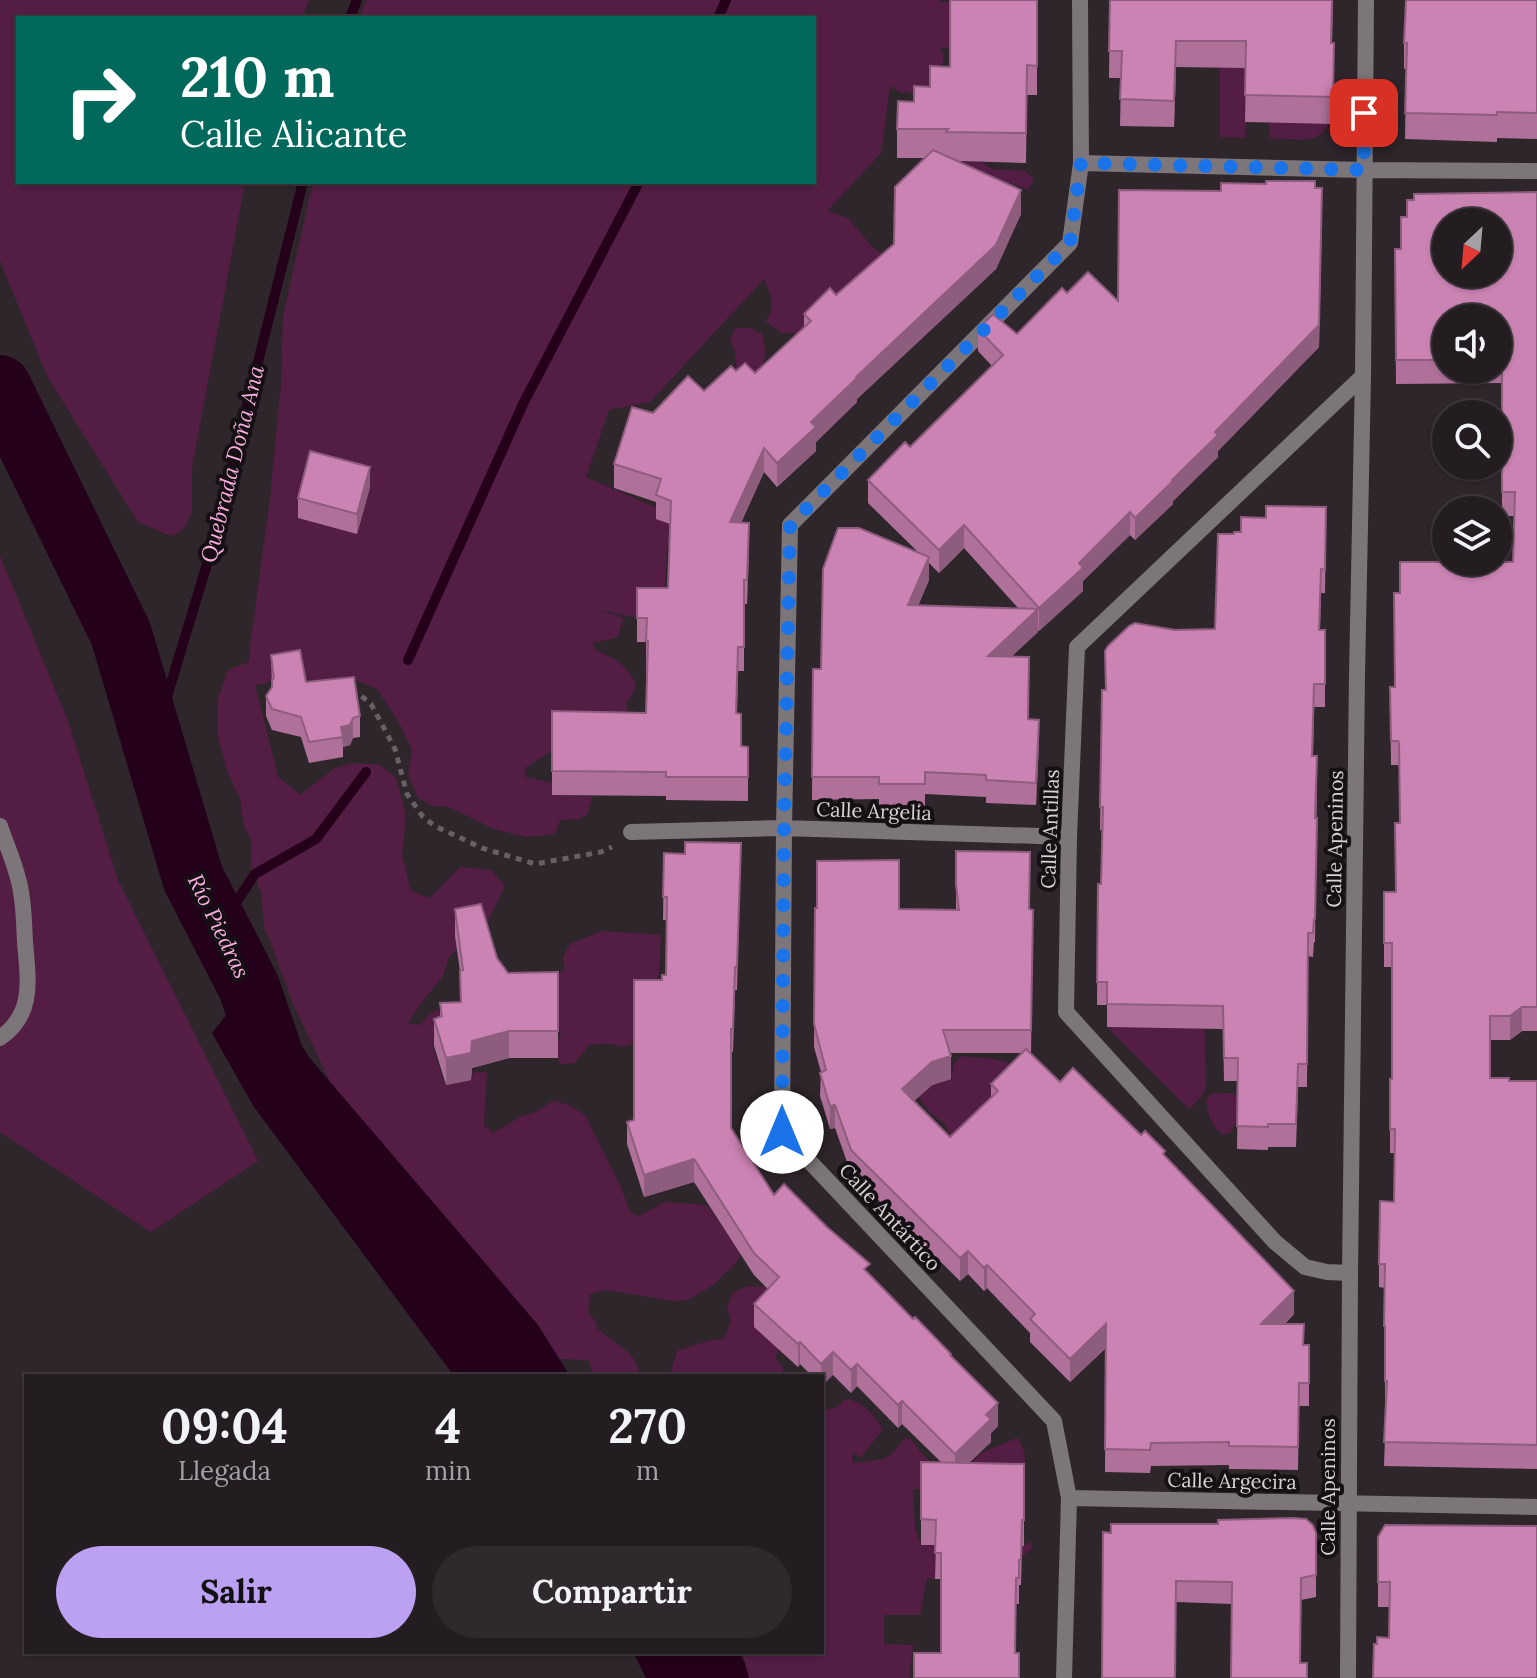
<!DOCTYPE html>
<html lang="es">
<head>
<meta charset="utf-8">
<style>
	:root { --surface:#231c21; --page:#2f292e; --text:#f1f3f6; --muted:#a3a1a5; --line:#403a3f; --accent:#bca0f2 }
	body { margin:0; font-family:Lora,serif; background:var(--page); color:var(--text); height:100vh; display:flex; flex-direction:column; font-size:30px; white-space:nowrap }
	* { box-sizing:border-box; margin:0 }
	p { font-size:26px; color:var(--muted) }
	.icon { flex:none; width:44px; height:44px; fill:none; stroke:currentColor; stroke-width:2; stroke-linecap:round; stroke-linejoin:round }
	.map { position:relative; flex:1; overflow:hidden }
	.sheet { position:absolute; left:24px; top:1374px; width:800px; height:280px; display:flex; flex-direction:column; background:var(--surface); border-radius:0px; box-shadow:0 2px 6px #0004,0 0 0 2px var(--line) }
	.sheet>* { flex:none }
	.top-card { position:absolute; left:16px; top:16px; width:800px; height:168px; border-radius:0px; box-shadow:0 2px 6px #0004,0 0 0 2px var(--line); background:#00695c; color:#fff; overflow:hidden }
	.needle { width:52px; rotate:206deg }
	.fabs { position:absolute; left:1432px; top:208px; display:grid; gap:16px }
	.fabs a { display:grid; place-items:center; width:80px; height:80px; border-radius:50%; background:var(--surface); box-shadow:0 2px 6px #0004,0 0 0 2px var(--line); font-size:40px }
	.pin { position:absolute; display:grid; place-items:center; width:68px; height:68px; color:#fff; margin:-34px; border-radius:16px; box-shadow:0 4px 12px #0006 }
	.me { position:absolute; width:88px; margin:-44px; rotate:0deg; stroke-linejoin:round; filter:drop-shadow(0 0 6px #0008) }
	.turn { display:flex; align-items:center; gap:28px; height:168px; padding:0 32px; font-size:36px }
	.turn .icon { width:104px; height:104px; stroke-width:2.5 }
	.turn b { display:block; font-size:56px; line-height:68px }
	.eta { display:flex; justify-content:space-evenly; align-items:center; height:136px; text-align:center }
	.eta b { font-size:48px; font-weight:700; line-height:56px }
	.action { display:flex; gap:16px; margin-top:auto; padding:16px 32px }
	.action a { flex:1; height:92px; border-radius:48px; background:var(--accent); color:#111; font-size:32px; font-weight:700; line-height:92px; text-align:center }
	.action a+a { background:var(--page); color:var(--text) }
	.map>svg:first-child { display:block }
</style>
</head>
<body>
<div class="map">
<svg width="1537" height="1678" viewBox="0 0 1537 1678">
	<rect width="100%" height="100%" fill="#2f262c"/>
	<path fill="#531d44" d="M0 0H309L302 18H18V182H245L192 468V512L183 530 171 536 138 522 47 376 0 261Z
		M367 0H940V2H949L950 47 939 49 944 54 943 62 938 70 945 79 917 97 907 91 902 93 890 86 881 153 827 211 848 218 872 247 898 264 798 333H782L766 322C775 303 772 298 764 279L650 402 609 410 586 477 659 509 680 528 705 545 667 546 664 606 660 615 631 617 597 609 623 618 618 637 593 643 595 650C617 660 624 662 636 684L633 694 626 703 631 736 552 751 525 768V777L552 783V795L592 796 588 814 580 819 560 820 555 834 527 837 494 829 449 807 433 806 418 798 408 774 412 750 398 721 377 689 356 680 319 684 286 669 266 684 255 685 278 777 300 795 335 768 353 763 380 765 396 778 406 815 402 855 411 891 430 898 460 867 491 870 505 886 485 927 468 938 449 957 443 976 419 1006 408 1023 420 1025 429 1015 437 1010 448 1013 433 1034 434 1052 445 1085 471 1080 474 1071 487 1073 484 1125 493 1133 522 1116 536 1112 553 1101 566 1104 585 1115 620 1185 630 1212 639 1216 665 1202 695 1204 709 1207 729 1237 739 1231 743 1248 737 1262 713 1285 688 1300 673 1301 606 1290 590 1294 588 1313 595 1321 597 1329 627 1351 635 1361 641 1376H593L589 1360 559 1359 538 1325 331 1084 294 1006 264 925 261 893 251 864V839L244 827 240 799 228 773 218 737V699L228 670 249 662 250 646 270 498 281 384 283 316 313 182H814V18H359Z
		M1202 8 1220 67 1246 68 1245 138 1220 137V68L1202 67Z
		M1269 122 1328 123C1322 147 1289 138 1270 138Z
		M953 161 981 162 992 169 1025 171 1034 179 1028 190 1010 183 997 182Z
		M735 328H750L762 334 766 353 759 382 737 377 735 352 730 340Z
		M0 556 68 721 118 880 258 1161 151 1232 0 1132Z
		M602 931 661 935 657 1003H634V1043C619 1049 623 1045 609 1044 603 1043 597 1045 590 1044L575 1063 560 1064 554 1047 561 1035 557 1021 556 978 565 968 563 957 570 944Z
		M1204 992 1206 1087 1203 1094 1189 1109 1107 1027 1189 1028Z
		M961 1056 994 1059 1013 1064 1029 1061 950 1140C949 1122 942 1124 931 1113 927 1109 923 1102 918 1097L932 1085 951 1079 954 1064Z
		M1231 1093 1238 1097V1116L1231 1132 1224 1135C1212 1129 1207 1112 1206 1099L1211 1094Z
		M747 1286 766 1287 772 1293 755 1326 779 1349 775 1358 782 1366 785 1376H672L671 1371 677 1351 711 1340 724 1339 731 1321 727 1308 733 1293Z
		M848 1399C864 1403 874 1415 883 1429L861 1457 852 1454 853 1463C864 1461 884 1462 892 1454 896 1450 900 1443 905 1438L911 1439 921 1453 951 1481 983 1452 1017 1438C1029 1451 1024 1472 1024 1489H913L915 1528 921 1545 1024 1546 1030 1541 1032 1548 1023 1556 1015 1552 936 1567 935 1579 927 1578 920 1615H884V1644L913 1645 909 1678H749L742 1652H822V1411L838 1407 844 1400Z"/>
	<path fill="#24001a" d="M249 987 538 1325 570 1376H454L254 1107 212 1033Z
		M633 1652H739L745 1663 749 1678H646Z"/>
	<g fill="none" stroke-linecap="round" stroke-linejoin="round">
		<path stroke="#24001a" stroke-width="10" d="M350 18 357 0
			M718 18 726 0
			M408 660 523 404 639 182
			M153 743 210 554 303 182
			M219 928 255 874 316 839 366 772"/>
		<path stroke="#24001a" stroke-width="62" d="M0 386 121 634 193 878 249 987 275 1063 279 1067"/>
		<path stroke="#686065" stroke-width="5" stroke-dasharray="6 6" stroke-linecap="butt" d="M351 691 359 694 371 704 377 715 395 749 407 794 423 817 435 826 482 848 535 864 601 852 612 847"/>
		<path stroke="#7c767a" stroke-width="16" d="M0 826C7 847 18 870 21 892 24 908 24 925 25 942 28 979 35 1014 0 1038"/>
		<path stroke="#7c767a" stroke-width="16" d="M1081 163 1364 170 1537 171
			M631 832 784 828 1069 837
			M1350 1273 1327 1272 1305 1267 1275 1242 1066 1012 1069 837 1077 647 1363 376
			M1069 1498 1537 1507
			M1064 1678 1069 1498 1054 1421 782 1132 784 828 790 525 1070 243 1081 163 1080 0
			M1348 1678 1350 1273 1357 675 1363 376 1366 0"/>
	</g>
	<path fill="#af719a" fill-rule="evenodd" d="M1037 0V95H1027L1026 163 959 161 1021 214 996 269 857 399V402L816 442V451L777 487 764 472 741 523 749 547 747 604H744V671H738L737 713 741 746 748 747V801L666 800V796L552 795V711L646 713V642H637V588H668L670 524 656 519V502L614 488V464L653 413 704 391 736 371 755 373 804 327V314L836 295 894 244 924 158H897V129L914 102 950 67Z
		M1110 0H1333L1332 43H1334L1333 124 1245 122 1246 68 1176 67 1174 127 1120 126 1121 78H1109Z
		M1537 0V139L1497 138V142L1405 139 1406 69H1404V43Z
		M1315 188 1322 211 1319 347 1218 451V457L1173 501V504L1135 540 1130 535 1083 581V591L1039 631 1038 630V632L1011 657 1029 719 1039 742 1036 805 986 803V797L925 794V806H879V799L812 800 813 669H821L920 554 868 503V480L910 447 992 366 978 351V329L1017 334 1067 293 1118 301 1221 191ZM964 548 1019 609 918 606 929 580V563L939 573Z
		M1537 192V1031H1522L1510 1040H1490V1078L1509 1081H1537V1469L1384 1466 1386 1405H1385V1350H1384L1385 1288 1379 1287V1264L1394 1202 1395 1153H1390V1079H1392V967H1384V892H1396L1400 823 1399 767 1398 765H1391L1390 687H1395L1400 593 1513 562 1514 516H1502V383L1396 384 1395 249H1401ZM1446 318H1498V370H1446Z
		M370 487 357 534 298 518V498Z
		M1326 507 1325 593H1321L1320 630H1325V707H1314L1313 756 1317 780 1315 942H1314L1313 957 1308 956 1307 1087H1298L1296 1147H1268V1150L1237 1149 1238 1081H1224L1223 1029 1107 1027V1005H1097L1098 884H1101L1103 830H1100L1101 751 1175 630 1215 629 1234 534 1241 532 1266 518Z
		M271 655 306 682 360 716V737L353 738 350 745 343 747V757L309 763 301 737 272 730 266 716V696L272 688Z
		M741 843 737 990H735L733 1052 731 1051V1128L774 1195 870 1275 913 1319 951 1356 998 1426 991 1433V1442L969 1463 1024 1464V1546H1022L1021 1585H1019V1604H1016L941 1653V1579H935L936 1545H921V1462H941L902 1424 898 1428 857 1386 851 1393 833 1375 812 1376 800 1364 798 1367 754 1327V1304L768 1289 754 1275 694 1182 644 1197 627 1144V1122L634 1120 662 980 666 975V920H663L664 853 685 854Z
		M956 851 1029 909 1033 910 1031 1053 1060 1082 1141 1135 1165 1157 1294 1314 1285 1324 1304 1345H1309V1406H1299L1298 1470 1229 1469V1465L1151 1466 1150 1473 1105 1472 1106 1348 1070 1382 1030 1342V1333L987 1288 984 1291 968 1274 960 1281 851 1173 835 1128 830 1129 820 1096 821 1072 814 1047 815 908 956 910ZM950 1053H1022L991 1084V1098L950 1137 914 1101 932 1085 951 1079Z
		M455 909 497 958 508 973 558 972V1058H509L472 1068 471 1080 446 1085 434 1046V1019L440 1017V1003L460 1002V971L455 936Z
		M1511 1527 1537 1678 1377 1644 1389 1638 1390 1607H1378V1537Z
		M1103 1532 1316 1575V1597L1301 1600 1300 1663 1232 1604 1176 1602Z"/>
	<path fill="#8e5c7d" d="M1176 41V67L1174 127V101Z
		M1021 190V214L996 269 857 399V402L816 442V451L777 487V463L811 422 856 377Z
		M1322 211 1319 347 1218 451V457L1173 501V504L1135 540V518L1172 480 1215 432Z
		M764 448V472L730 546V522Z
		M370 467V487L357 534V514Z
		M1130 512V535L1083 581V591L1039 631V608L1079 563Z
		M749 523V547L747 604V580Z
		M964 525V548L939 573V550Z
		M929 557V580L908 628V605Z
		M1038 609V632L988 678V656Z
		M353 718V738L350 745 343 747 341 727Z
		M1039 720V742L1036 805V783Z
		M1522 1007V1031L1510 1040V1016Z
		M509 1031V1058L472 1068 471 1080 446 1085V1058L472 1041Z
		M951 1056V1079L932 1085 902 1112V1089L932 1062Z
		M835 1105V1128L830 1129V1106Z
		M694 1159V1182L644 1197V1175Z
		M968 1251V1274L960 1281V1258Z
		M987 1265V1288L984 1291V1268Z
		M1294 1291V1314L1261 1347V1324Z
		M1106 1324V1347L1070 1382V1359Z
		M800 1342V1364L798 1367V1344Z
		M833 1352V1375L822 1386 821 1364Z
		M857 1364V1386L851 1393V1370Z
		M902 1401V1424L898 1428V1405Z
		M998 1403V1426L991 1433V1442L955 1476V1454L986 1415Z"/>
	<path fill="#cb83b3" stroke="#8e5c7d" stroke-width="2" fill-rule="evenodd" d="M950 0H1037V66L1027 65 1026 133 946 132 948 129H897L898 101 914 102V86L930 87V66L950 67Z
		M1110 0H1332L1331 43H1334L1333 97 1245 95 1246 41H1176L1174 101 1120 99 1122 51H1109Z
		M1406 0H1537V113L1497 112V115L1405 113 1407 43H1404Z
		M933 150 1021 190 996 245 856 377 857 378 811 422 816 427 777 463 764 448 730 522 749 523 747 580H744V647H738L736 713 741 714V746L748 747V777H666V772L552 771V711L646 713 648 641H646L647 618H637V588H668L671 501 656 495 661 479 614 464 632 407 653 413 688 376 704 391 731 366 736 371 745 363 755 373 811 321 804 314 830 288 836 295 894 244 895 187Z
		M1266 181H1315V188H1322L1319 325 1215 432 1218 435 1172 480 1173 481 1135 518 1130 512 1079 563 1083 568 1039 608 964 525 939 550 868 480 905 442 910 447 1003 355 978 329 993 314 1017 334 1062 288 1067 293 1088 272 1118 301 1119 190 1221 191V183L1266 184Z
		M1537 192V1007H1522L1510 1016H1490V1078H1509V1081H1537V1445L1384 1442 1387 1381H1385V1326H1384L1385 1264H1379L1380 1201 1394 1202 1395 1129H1390V1079H1392V943H1384V892H1396L1395 823H1400L1399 743 1398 741H1391L1390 687H1395L1394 593H1400V562H1513L1515 492H1502V360H1498V318H1446V360H1396L1395 249H1401V217H1407V200H1414V194ZM1446 222H1498V274H1446Z
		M310 451 370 467 357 514 298 498Z
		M1266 506 1326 507 1325 570 1321 569 1319 630H1325V684H1314L1312 756H1317L1315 818H1317L1315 919H1314L1313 933H1308L1307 1064H1298L1296 1124H1268V1127L1237 1126 1238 1058H1224L1223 1006 1107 1004V982H1097L1098 884H1101L1103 807H1100L1101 751 1102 690H1106L1105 651 1108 646 1129 626 1135 623 1175 630 1215 629 1218 534H1234V532H1241V517L1266 518Z
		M838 528H859L929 557 908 605 1038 609 988 656 1029 657 1028 719 1039 720 1036 783 986 780V775L925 772V784H879V777H812L813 669H821L823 569Z
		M300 650 306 682 354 677 360 716 353 718 350 725 341 727 343 737 309 742 301 717 272 709 266 696 272 687V680L274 678 271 655Z
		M685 842 741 843 737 967H735L733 1029H731V1128L774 1195 784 1184 827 1227 870 1264 864 1269 913 1319 915 1317 951 1354 950 1355 998 1403 986 1415 991 1419 955 1454 902 1401 898 1405 857 1364 851 1370 833 1352 821 1364 800 1342 798 1344 754 1304 779 1277 754 1253 694 1159 644 1175 627 1122 634 1120V980H662V975H666L667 897H663L664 853 685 854Z
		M956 851 1030 852 1029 909 1033 910 1031 1030H943L951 1056 932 1062 902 1089 950 1137 998 1091 991 1084 1026 1049 1060 1082 1073 1068 1141 1135 1145 1131 1165 1151 1163 1154 1294 1291 1261 1324H1304L1303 1345H1309V1383H1299L1298 1447 1229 1446V1442L1151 1443 1150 1450 1105 1449 1106 1324 1070 1359 1030 1319 1035 1314 987 1265 984 1268 968 1251 960 1258 851 1150 835 1105 830 1106 820 1073 826 1070 814 1024 815 908H817V861L899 860V909L959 910 956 885Z
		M481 904 497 958 508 973 558 972V1031H509L472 1041 471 1053 446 1058 434 1019 442 1016 440 1003 461 1002 460 971 463 970 455 909Z
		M921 1462 1024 1464V1520H1022L1021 1560H1019V1578H1016L1015 1653H1019V1678H914V1653H941V1553H935L936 1520 921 1519Z
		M1293 1518 1306 1519 1313 1525 1316 1533V1575L1301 1578 1300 1663H1307V1678H1231L1232 1582 1176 1581 1175 1678H1102L1103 1532 1111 1533V1524H1218V1520Z
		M1385 1525 1537 1526V1678H1373L1374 1644H1377V1637L1389 1638 1390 1582H1378V1537Z"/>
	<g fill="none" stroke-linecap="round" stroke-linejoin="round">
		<path stroke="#1a73e8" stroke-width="14" stroke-dasharray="0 25.2" d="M782 1132 784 828 790 525 1070 243 1081 163 1364 170V113"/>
	</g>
	<g text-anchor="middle" stroke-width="8" stroke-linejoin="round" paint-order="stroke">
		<g font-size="20" fill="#d7d0d4" stroke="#151013">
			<text transform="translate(874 811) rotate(2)" y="7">Calle Argelia</text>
			<text transform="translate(1050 829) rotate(-88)" y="7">Calle Antillas</text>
			<text transform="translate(1335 839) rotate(-89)" y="7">Calle Apeninos</text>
			<text transform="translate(890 1217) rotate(47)" y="7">Calle Antártico</text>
			<text transform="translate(1232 1481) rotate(1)" y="7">Calle Argecira</text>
			<text transform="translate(1328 1487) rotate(-90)" y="7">Calle Apeninos</text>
		</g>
		<g font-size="22" font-style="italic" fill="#faaddf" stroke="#151013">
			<text transform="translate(232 464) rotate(-76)" y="8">Quebrada Doña Ana</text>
			<text transform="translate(219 926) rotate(64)" y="8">Río Piedras</text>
		</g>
	</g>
</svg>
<div class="fabs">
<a><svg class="needle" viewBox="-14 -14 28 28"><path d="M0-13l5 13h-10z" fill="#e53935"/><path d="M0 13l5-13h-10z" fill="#a3a1a5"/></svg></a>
<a><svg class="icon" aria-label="sound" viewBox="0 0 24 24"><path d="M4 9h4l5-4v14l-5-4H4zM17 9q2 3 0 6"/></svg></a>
<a><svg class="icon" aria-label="search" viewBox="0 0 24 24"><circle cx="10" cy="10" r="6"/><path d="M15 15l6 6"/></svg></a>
<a><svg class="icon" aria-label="layers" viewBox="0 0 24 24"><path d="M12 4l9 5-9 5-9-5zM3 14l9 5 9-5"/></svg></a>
</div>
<div class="pin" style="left:1364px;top:113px;background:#d93025"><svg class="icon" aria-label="arrive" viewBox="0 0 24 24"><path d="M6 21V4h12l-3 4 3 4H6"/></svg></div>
<svg class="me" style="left:782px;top:1132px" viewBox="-20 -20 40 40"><circle r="19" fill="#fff"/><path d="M0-13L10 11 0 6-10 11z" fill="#1a73e8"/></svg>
<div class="top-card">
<div class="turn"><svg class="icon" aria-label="right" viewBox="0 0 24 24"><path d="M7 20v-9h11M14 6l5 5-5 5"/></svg><div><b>210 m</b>Calle Alicante</div></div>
</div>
<section class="sheet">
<div class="eta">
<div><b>09:04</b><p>Llegada</p></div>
<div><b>4</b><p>min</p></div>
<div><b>270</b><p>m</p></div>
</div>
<div class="action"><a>Salir</a><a>Compartir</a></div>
</section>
</div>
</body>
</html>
